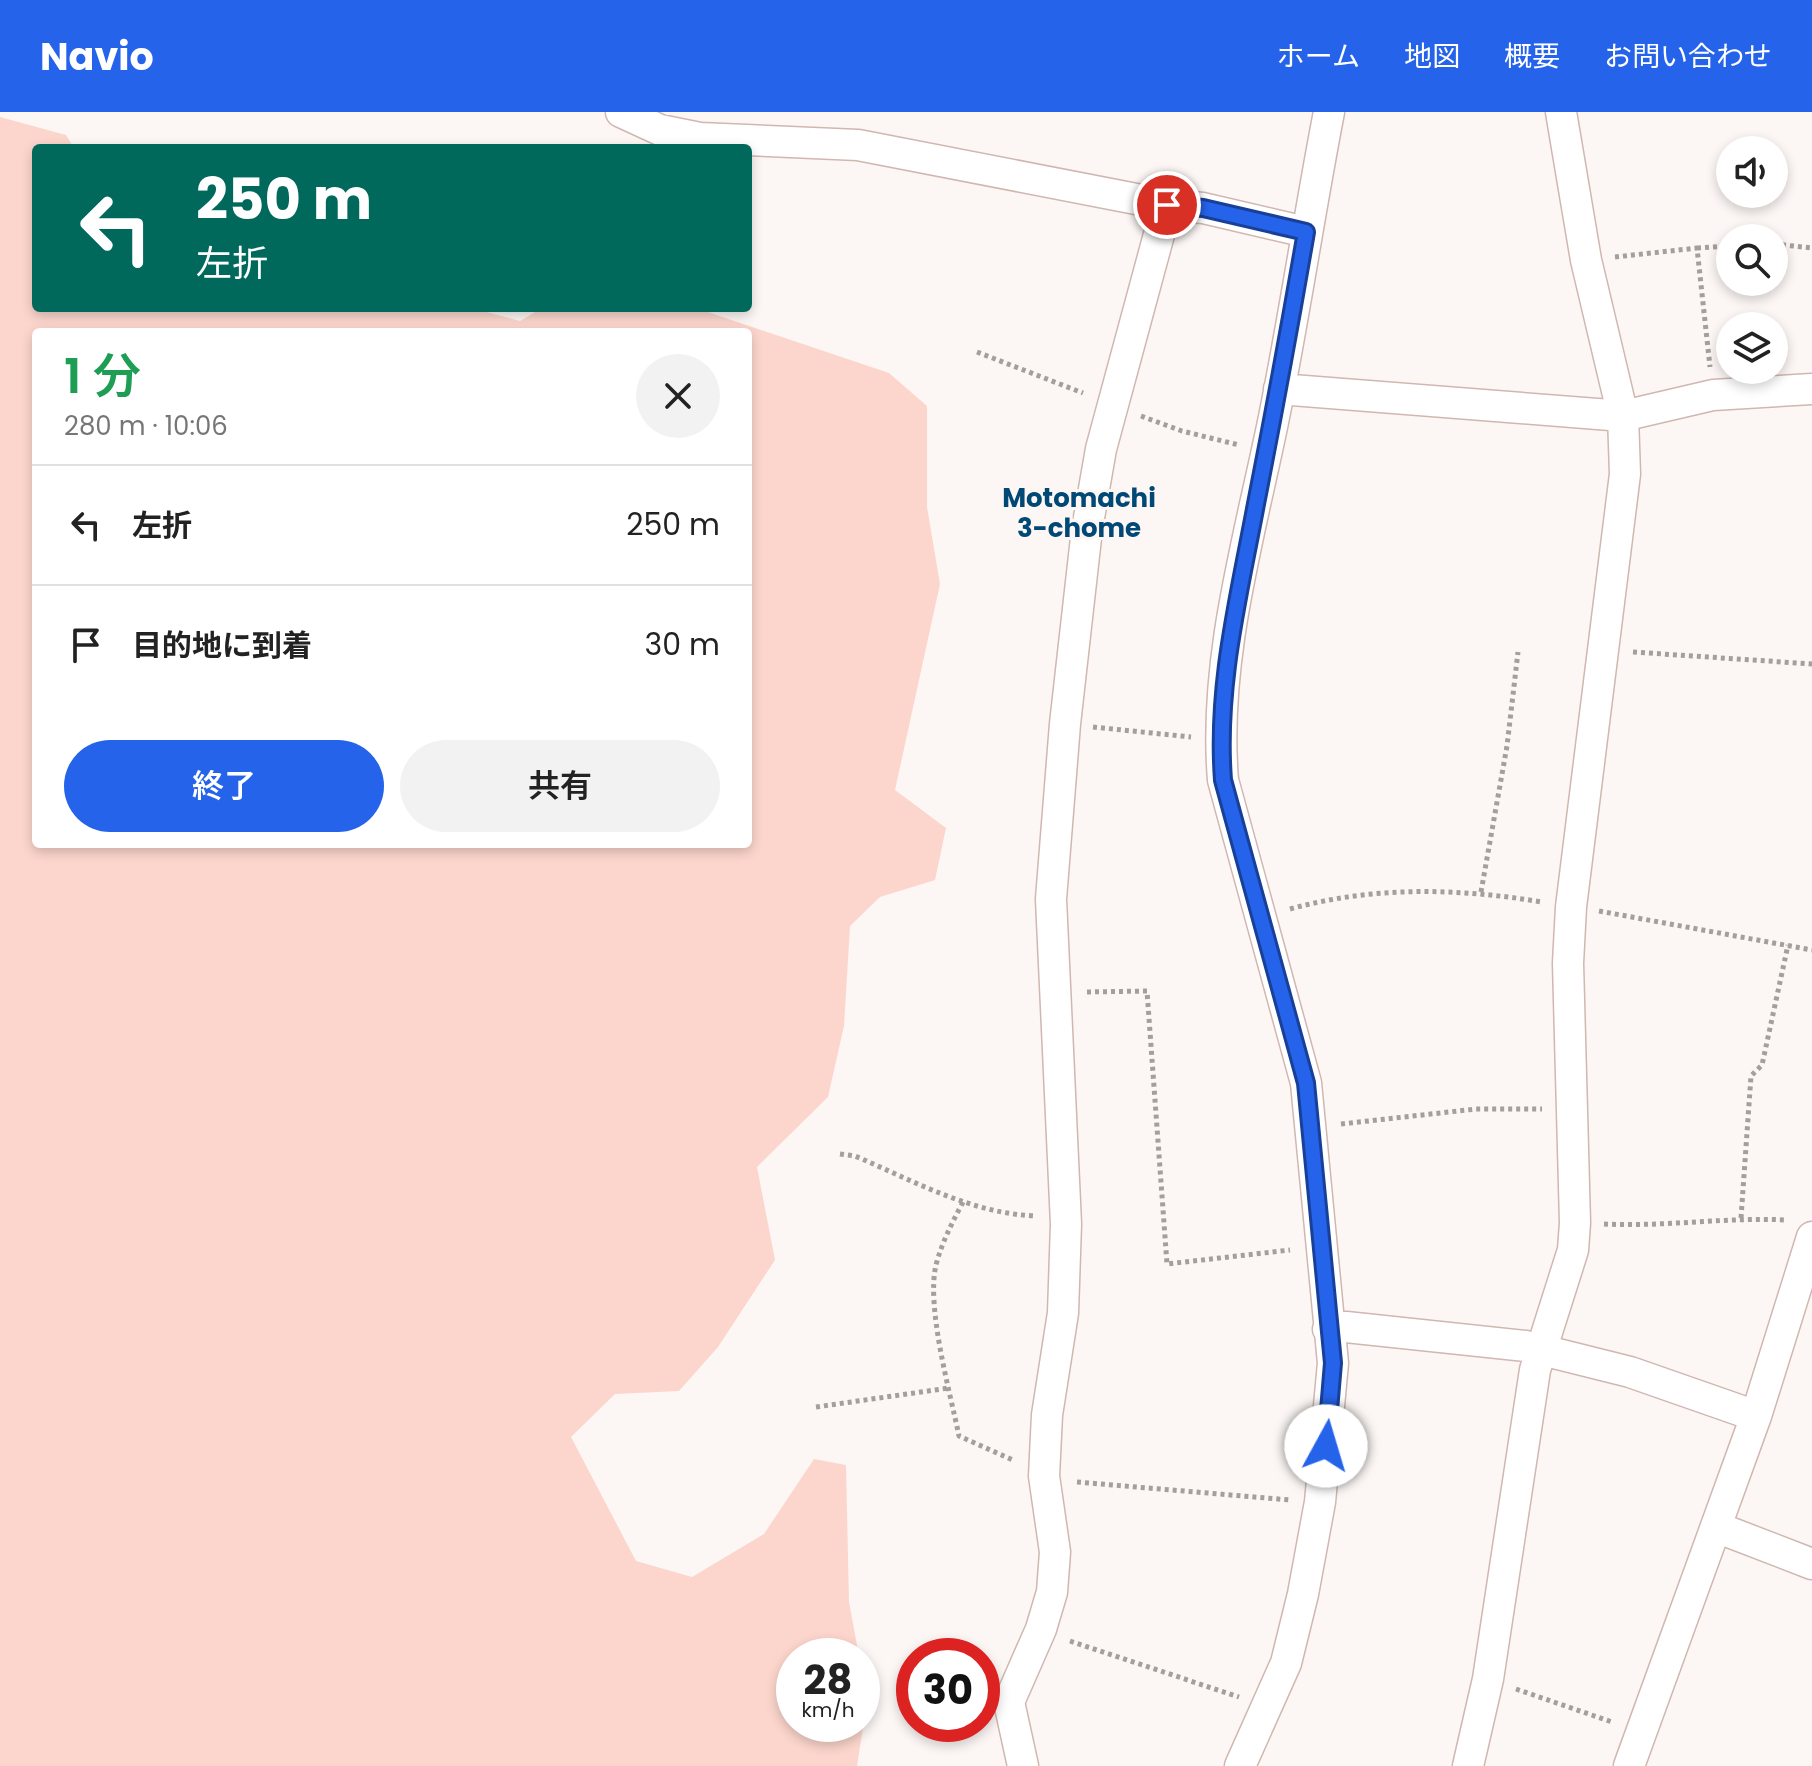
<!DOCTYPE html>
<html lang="ja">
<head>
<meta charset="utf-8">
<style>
	:root { --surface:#fff; --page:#f2f2f2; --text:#222; --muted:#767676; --line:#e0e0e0; --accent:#2563eb }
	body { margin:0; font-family:Poppins,"Noto Sans JP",sans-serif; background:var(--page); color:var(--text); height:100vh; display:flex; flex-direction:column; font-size:30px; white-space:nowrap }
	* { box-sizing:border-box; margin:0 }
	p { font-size:26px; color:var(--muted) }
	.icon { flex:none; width:44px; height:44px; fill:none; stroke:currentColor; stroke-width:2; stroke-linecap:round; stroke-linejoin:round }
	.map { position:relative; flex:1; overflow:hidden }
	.drawer { position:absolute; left:32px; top:216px; width:720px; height:520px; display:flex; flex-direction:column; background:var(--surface); border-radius:8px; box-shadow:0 4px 12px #0003 }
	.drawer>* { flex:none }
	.hud { position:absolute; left:32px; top:32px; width:720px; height:168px; border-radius:8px; box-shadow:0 4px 12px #0003; background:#00695c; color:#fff; overflow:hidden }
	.tools { position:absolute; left:1716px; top:24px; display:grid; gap:16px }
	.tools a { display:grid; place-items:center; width:72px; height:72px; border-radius:50%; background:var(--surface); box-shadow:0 4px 12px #0003; font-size:40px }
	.speed { position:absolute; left:776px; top:1526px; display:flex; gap:16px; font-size:40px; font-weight:700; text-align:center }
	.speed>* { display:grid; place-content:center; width:104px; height:104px; border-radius:50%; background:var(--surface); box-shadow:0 4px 12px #0003; line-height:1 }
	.speed small { font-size:20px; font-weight:400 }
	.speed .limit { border:12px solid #d22; background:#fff; color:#111 }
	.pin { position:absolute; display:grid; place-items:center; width:68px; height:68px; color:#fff; margin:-34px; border:4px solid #fff; border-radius:50%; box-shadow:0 2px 8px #0007 }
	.me { position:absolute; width:88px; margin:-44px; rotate:6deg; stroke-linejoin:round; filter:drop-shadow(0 0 6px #0008) }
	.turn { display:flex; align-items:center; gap:28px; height:168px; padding:0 32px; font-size:36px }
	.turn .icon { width:104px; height:104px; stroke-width:2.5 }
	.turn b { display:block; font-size:56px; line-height:68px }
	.round { display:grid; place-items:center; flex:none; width:84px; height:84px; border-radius:42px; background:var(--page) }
	.summary { display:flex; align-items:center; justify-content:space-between; height:136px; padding:0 32px }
	h1 { font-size:48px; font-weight:600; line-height:60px; color:#1e9e55 }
	.action { display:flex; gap:16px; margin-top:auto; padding:16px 32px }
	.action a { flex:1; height:92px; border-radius:48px; background:var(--accent); color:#fff; font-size:32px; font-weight:600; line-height:92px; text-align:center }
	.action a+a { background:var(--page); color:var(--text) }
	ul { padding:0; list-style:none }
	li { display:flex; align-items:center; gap:24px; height:120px; padding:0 32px; border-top:2px solid var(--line) }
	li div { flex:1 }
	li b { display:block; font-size:30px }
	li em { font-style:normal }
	header { display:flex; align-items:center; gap:48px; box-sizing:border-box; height:112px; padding:0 40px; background:var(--accent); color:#fff }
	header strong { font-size:38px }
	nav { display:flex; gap:44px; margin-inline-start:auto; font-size:28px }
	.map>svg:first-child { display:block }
</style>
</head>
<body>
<header>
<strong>Navio</strong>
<nav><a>ホーム</a><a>地図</a><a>概要</a><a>お問い合わせ</a></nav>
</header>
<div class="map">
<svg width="1812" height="1654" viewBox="0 0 1812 1654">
	<rect width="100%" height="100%" fill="#fcf7f5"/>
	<path fill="#fcd6cc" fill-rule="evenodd" d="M0 5 66 23 74 36H36V196H471L520 209 542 196H696L889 261 927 294V395L940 472 895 678 946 716 935 768 880 785 850 814 844 914 828 985 757 1055 775 1148 718 1235 679 1279 615 1282 571 1325 636 1449 692 1465 764 1422 814 1347 846 1353 849 1490 859 1544H794V1612H862V1562L867 1589 857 1654H0ZM36 220H748V732H36Z"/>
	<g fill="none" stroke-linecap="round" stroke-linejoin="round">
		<g stroke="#d0b7b0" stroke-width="33">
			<path id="minor" d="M621 0 660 18 700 26 858 33 1167 93 1203 96 1306 120
				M1279 277 1623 304 1713 283 1812 277
				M1328 1217 1346 1215 1526 1234 1630 1260 1756 1304
				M1716 1415 1812 1452
				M1023 1654 1009 1590 1041 1517 1052 1480 1055 1440 1044 1364 1047 1303 1063 1201 1066 1112 1051 787 1065 612 1087 417 1101 337 1167 93
				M1240 1654 1286 1551 1303 1482 1320 1390 1333 1251 1306 971 1223 668C1213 548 1249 427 1273 310 1294 207 1309 103 1329 0
				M1468 1654 1488 1567 1535 1258 1573 1138 1575 1111 1568 851 1571 795 1625 362 1623 304 1586 148 1561 0
				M1629 1654 1756 1304 1812 1125"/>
		</g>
		<path stroke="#a49e9c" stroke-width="5" stroke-dasharray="4 4" stroke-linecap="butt" d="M1774 132 1812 136
			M1697 136 1730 134
			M1615 145 1697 136 1710 255
			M977 240 1083 281
			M1141 304 1182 319 1239 333
			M1633 540 1812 552
			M1093 615 1191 625
			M1481 780 1507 634 1518 540
			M1290 797C1374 774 1457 776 1542 790
			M1599 799 1812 838
			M1087 880 1147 879 1167 1152 1290 1138
			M1341 1012 1476 997H1542
			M840 1042 855 1044C914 1069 972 1102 1037 1104
			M963 1090C952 1111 942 1130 936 1153 926 1195 950 1280 959 1324L1015 1349
			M1741 1106 1751 964 1762 953 1788 833
			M1604 1112C1665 1115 1725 1105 1786 1108
			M816 1295 949 1276
			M1077 1370 1290 1388
			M1070 1529 1239 1585
			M1516 1577 1612 1610"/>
		<use href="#minor" stroke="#fff" stroke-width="30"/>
	</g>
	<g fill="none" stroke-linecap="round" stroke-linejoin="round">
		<g stroke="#184099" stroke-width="20">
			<path id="route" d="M1167 93 1203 96 1306 120C1290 213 1273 305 1255 397 1238 488 1216 575 1223 668L1306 971 1333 1251 1326 1334"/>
		</g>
		<use href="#route" stroke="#2563eb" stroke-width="14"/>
	</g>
	<g text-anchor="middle" stroke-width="6" stroke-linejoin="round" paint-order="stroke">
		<g font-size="26" font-weight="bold" fill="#004876" stroke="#fcf7f5">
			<text x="1079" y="395">Motomachi<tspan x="1079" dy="30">3-chome</tspan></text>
		</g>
	</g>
</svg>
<div class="tools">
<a><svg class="icon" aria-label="sound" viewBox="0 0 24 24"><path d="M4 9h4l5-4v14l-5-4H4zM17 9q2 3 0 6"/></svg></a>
<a><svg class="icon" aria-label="search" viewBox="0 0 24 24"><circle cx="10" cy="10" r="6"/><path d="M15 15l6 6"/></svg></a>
<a><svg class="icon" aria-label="layers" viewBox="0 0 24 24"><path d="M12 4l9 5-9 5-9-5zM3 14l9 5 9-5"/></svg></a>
</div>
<div class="speed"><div>28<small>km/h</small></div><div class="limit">30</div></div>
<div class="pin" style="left:1167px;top:93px;background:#d93025"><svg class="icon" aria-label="arrive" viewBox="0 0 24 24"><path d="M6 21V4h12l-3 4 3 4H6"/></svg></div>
<svg class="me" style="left:1326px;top:1334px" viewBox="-20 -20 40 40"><circle r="19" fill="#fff"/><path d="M0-13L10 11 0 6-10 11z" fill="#2563eb"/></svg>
<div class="hud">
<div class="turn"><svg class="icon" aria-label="left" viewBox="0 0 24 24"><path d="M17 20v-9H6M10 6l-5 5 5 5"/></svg><div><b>250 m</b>左折</div></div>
</div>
<section class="drawer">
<div class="summary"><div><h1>1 分</h1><p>280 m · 10:06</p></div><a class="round"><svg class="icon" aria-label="close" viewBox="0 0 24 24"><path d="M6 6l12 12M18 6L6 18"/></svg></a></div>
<ul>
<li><svg class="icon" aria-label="left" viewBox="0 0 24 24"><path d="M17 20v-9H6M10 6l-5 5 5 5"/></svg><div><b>左折</b></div><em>250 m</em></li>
<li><svg class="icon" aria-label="arrive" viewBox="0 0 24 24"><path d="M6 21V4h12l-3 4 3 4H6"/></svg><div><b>目的地に到着</b></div><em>30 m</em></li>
</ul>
<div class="action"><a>終了</a><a>共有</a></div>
</section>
</div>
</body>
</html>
